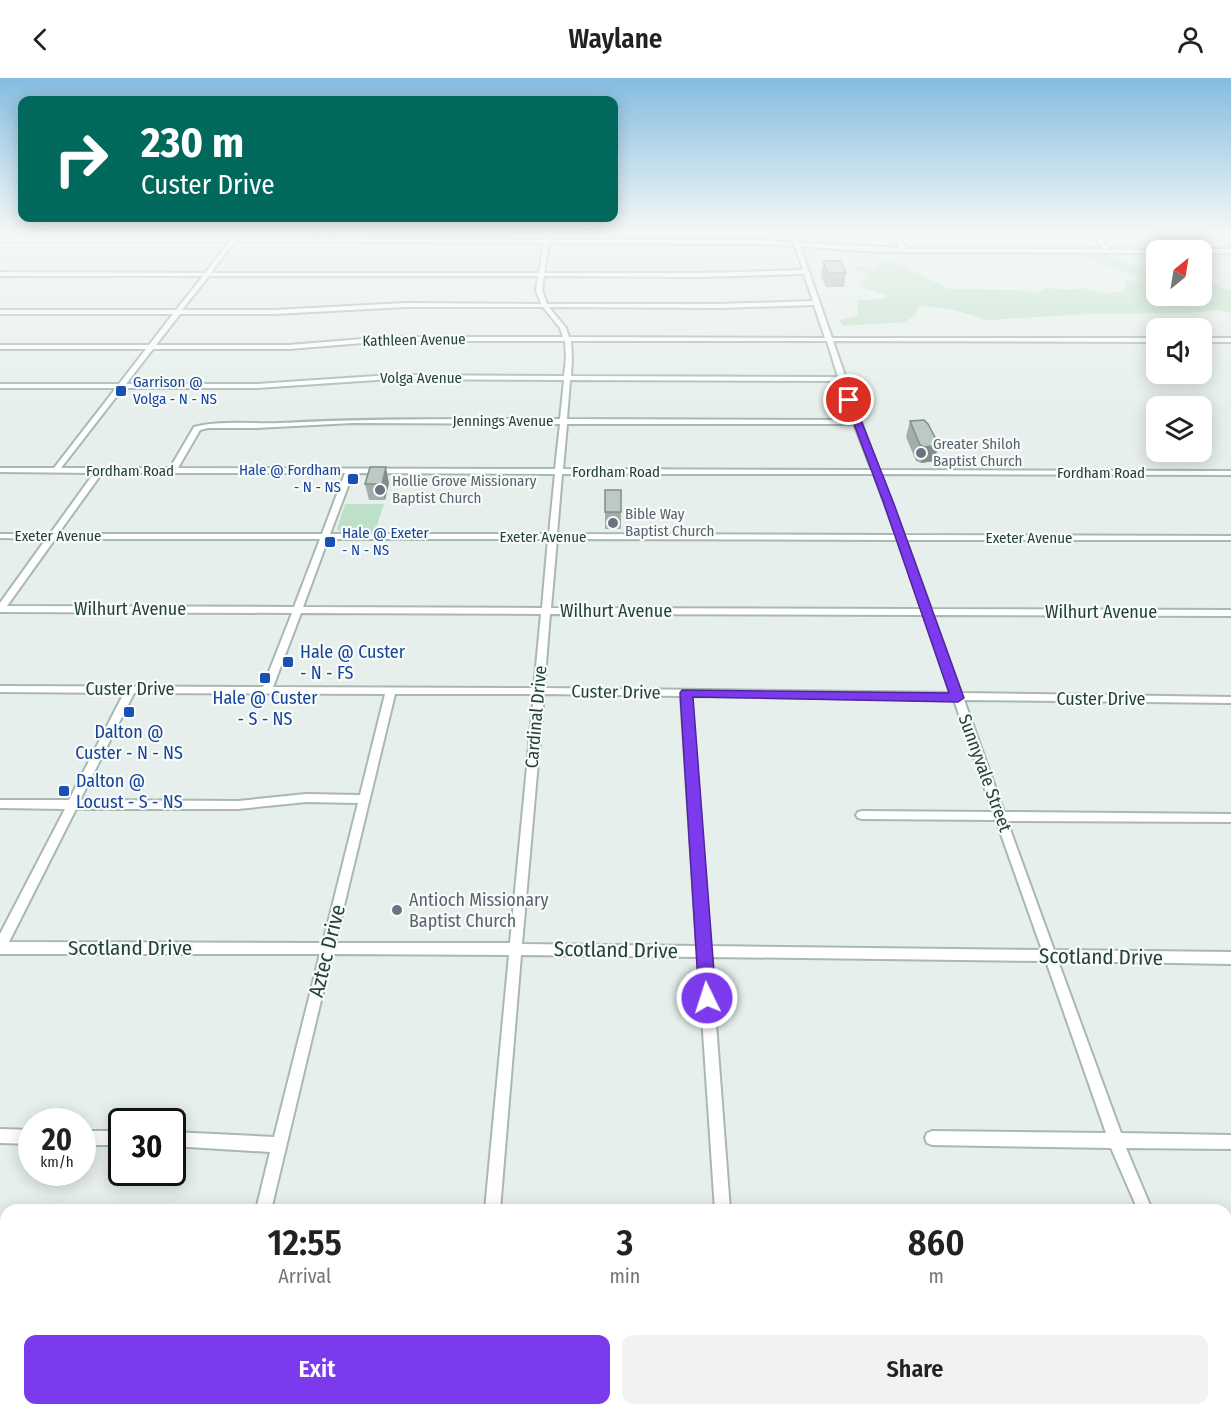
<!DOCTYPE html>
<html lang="en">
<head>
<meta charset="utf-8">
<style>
	:root { --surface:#fff; --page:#f2f2f2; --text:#222; --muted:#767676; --accent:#7c3aed }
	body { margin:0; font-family:"Fira Sans Condensed",sans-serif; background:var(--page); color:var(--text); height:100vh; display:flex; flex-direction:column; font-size:22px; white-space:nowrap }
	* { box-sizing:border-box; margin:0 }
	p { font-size:20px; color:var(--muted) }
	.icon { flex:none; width:33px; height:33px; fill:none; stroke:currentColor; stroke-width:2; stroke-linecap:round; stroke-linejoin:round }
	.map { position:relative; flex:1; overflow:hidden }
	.drawer { position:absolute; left:0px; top:1126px; width:1232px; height:212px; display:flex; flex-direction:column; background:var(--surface); border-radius:18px 18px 0 0; box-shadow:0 3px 15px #0003 }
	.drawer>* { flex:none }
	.top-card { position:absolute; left:18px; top:18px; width:600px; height:126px; border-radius:12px; box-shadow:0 3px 15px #0003; background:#00695c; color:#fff; overflow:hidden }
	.needle { width:39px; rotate:30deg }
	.tools { position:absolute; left:1146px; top:162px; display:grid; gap:12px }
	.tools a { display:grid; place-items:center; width:66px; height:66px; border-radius:12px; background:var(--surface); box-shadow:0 3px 15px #0003; font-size:30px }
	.speed { position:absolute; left:18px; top:1030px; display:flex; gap:12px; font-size:30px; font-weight:700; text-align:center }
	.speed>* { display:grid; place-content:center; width:78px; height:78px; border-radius:50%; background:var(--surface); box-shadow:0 3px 15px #0003; line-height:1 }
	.speed small { font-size:15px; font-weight:400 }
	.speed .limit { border:3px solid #111; border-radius:9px; background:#fff; color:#111 }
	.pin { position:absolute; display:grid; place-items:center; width:51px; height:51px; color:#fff; margin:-26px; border:3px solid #fff; border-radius:50%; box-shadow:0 2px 6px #0007 }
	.me { position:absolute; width:66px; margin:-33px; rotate:356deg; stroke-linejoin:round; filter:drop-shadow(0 0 4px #0008) }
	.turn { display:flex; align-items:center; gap:21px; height:126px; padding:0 24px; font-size:27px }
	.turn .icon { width:78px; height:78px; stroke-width:2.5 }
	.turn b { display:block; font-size:42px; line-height:51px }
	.eta { display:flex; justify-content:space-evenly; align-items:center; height:102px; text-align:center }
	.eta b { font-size:36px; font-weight:600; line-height:42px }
	.action { display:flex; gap:12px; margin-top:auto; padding:12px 24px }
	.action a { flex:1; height:69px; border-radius:12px; background:var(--accent); color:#fff; font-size:24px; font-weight:600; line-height:69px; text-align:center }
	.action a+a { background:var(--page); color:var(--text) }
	header { display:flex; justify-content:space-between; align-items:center; height:78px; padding:0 24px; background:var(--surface); font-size:27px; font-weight:600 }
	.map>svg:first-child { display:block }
</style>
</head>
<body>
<header><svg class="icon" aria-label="back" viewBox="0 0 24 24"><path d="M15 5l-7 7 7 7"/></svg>Waylane<svg class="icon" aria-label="person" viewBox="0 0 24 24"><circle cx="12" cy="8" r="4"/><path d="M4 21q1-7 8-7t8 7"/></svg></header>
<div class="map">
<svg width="1231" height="1337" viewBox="0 0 1231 1337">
	<rect width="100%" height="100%" fill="#e6efeb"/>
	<path fill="#d4dfda" d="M801 155H860L871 169 803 163Z"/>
	<path fill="#bfe0c8" d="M1074 175 1103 176 1149 192 1152 187H1156V218H1202V194L1219 208 1231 213V235L1217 232 1189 235 1087 236 988 242 951 231 919 228 915 238 904 244 843 248 840 242 858 238 857 222 883 221 887 217 859 208 867 198 853 191 862 187 875 191 882 184 897 185 949 211 1019 212 1036 215 1047 210 1065 212 1083 210 1104 215 1124 214 1126 201 1142 204 1135 201 1137 199Z
		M345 426H384L375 454H341L337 451Z"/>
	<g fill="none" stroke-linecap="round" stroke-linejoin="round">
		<g stroke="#a8b8b2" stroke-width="4">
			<path id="minor" d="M545 155H551L550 162H761L794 165 790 155H796L799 165 901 170 891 155H896L907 171H1104L1090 155H1095L1109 171 1158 172 1156 175 878 174 800 168 832 260H1156V264L833 263 861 344 879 392 1231 393V397L881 396 904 457 1231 458V462H906L931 531 1231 532V538L933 537 961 615 1231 619V625L964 622 1004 734 1231 736V744L1007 743 1054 872 1231 874V886L1058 883 1121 1055 1231 1057V1071L1126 1070 1152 1132H1138L1111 1070 932 1067 927 1065 925 1060 927 1055 932 1053 1106 1055 1046 883 711 879 730 1132H715L698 879 521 877 500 1132H485L509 877 332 876 271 1132H256L270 1074 172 1068V1054L274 1059 320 876H0V856L65 731 0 730V722H69L124 615 0 614V608L263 609 292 535 0 534V525L46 461 0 460V456H50L94 395 0 394V390H54L116 310H0V306H119L146 271H0V267H149L173 236H0V232H176L203 198H0V194L205 195 230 163H0V159L232 160 235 158 237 160 544 162ZM235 163 544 165 539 195H211ZM549 165 761 166 795 168 803 192 700 195H544ZM804 196 813 223 719 226H547L542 212 544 198 700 199ZM209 198H538L536 212 541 226 406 225 274 232H182ZM814 227 825 260 569 259 566 250 549 229 719 230ZM406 229H543L560 250 563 259H387L289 267H156L180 236H274ZM387 263H565L566 280 564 298 391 297 257 306H126L153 271H289ZM571 263H827L838 299 571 298 572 280ZM391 301 564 302 560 341C467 341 374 340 281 345 253 346 222 342 194 349L170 390H61L123 310H257ZM570 302 840 303 853 342 567 341ZM353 345 560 346 555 391 178 390 200 352 208 350H256ZM567 346H854L872 392 563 391ZM102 395H345L322 456H58ZM353 395 555 396 549 456H330ZM562 396H874L896 457 557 456ZM55 461H320L294 529 7 528ZM328 461H548L542 530 303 529ZM557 461 898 462 922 531 551 530ZM301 535 541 536 534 610 273 609ZM550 536 924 537 951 615 544 610ZM134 615 385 616 360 717 306 716 238 723 80 722ZM395 616H534L510 865H335ZM544 616 681 618 697 868 522 866ZM691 618 954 622 993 734 862 733 858 734 856 737 858 740 862 741 996 742 1042 872 710 868ZM306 724 358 725 323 865 9 864 76 731H238Z
				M1202 171H1231V175H1202L1200 172Z
				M1202 260H1231V264H1202Z
				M0 1051 32 1052V1066L0 1065Z
				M82 1053H122V1067H82Z
				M1226 1228 1231 1230V1250L1226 1248Z
				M0 1307H6V1325H0Z
				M1226 1314H1231V1332L1226 1331Z
				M542 1332H560V1337H542Z"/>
		</g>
		<use href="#minor" fill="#fff" fill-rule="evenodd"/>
	</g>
	<path fill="#a1aea9" d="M823 183 846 195 844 209H826L821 197Z
		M910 343 934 383 921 385 916 383 906 359Z
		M389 405 385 422H369L365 406Z
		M621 412V451H605V434Z"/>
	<path fill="#838d89" d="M939 367 934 383 921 385 925 369Z
		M386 389 389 405 385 422 382 406Z"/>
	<path fill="#bbcac4" stroke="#838d89" stroke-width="1.5" d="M823 183H841L846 195H828Z
		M924 342 928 346 939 367 925 369 920 367 910 343Z
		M370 389H386L382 406H365Z
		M605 412H621V434H605Z"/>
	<linearGradient id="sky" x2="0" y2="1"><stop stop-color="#84bce0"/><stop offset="0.45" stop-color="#f4f8f6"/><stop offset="1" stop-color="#f4f8f6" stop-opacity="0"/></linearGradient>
	<rect width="1231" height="342" fill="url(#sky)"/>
	<path fill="#7c3aed" stroke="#51269a" stroke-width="1.5" d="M849 319 853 322 894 426 964 620 958 624 693 619 716 920 713 926 707 928 701 926 699 920 680 615 682 612 949 615 884 426 845 322Z"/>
	<g fill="#1a4fb4" stroke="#f7fbf9" stroke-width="2">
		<rect x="115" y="307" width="12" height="12" rx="3"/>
		<rect x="347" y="395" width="12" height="12" rx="3"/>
		<rect x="324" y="458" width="12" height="12" rx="3"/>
		<rect x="282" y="578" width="12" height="12" rx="3"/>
		<rect x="259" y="594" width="12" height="12" rx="3"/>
		<rect x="123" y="628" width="12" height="12" rx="3"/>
		<rect x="58" y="707" width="12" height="12" rx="3"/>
	</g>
	<g fill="#6b7280" stroke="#f7fbf9" stroke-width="2">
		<circle cx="921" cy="375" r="6"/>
		<circle cx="380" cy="412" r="6"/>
		<circle cx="613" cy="445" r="6"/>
		<circle cx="397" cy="832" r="6"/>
	</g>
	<g text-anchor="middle" stroke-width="4.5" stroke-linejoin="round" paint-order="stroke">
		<g font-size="15" fill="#24423a" stroke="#f7fbf9">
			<text transform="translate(414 262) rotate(-1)" y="5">Kathleen Avenue</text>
			<text x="421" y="305">Volga Avenue</text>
			<text x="503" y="348">Jennings Avenue</text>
			<text x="130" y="398">Fordham Road</text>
			<text x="616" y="399">Fordham Road</text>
			<text x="1101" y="400">Fordham Road</text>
			<text x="58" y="463">Exeter Avenue</text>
			<text x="543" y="464">Exeter Avenue</text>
			<text x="1029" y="465">Exeter Avenue</text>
		</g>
		<g font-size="15" fill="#164399" stroke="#f7fbf9" text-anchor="start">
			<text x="133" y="309">Garrison @<tspan x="133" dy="17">Volga - N - NS</tspan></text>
			<text x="341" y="397" text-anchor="end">Hale @ Fordham<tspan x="341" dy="17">- N - NS</tspan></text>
			<text x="342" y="460">Hale @ Exeter<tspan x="342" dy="17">- N - NS</tspan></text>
		</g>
		<g font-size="15" fill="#5b616d" stroke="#f7fbf9" text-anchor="start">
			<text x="933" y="371">Greater Shiloh<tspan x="933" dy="17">Baptist Church</tspan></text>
			<text x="392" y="408">Hollie Grove Missionary<tspan x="392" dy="17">Baptist Church</tspan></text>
			<text x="625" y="441">Bible Way<tspan x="625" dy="17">Baptist Church</tspan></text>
		</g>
		<g font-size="18" fill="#24423a" stroke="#f7fbf9">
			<text x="130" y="537">Wilhurt Avenue</text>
			<text x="616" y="539">Wilhurt Avenue</text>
			<text x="1101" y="540">Wilhurt Avenue</text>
			<text x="130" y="617">Custer Drive</text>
			<text transform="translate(616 614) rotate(1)" y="6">Custer Drive</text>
			<text x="1101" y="627">Custer Drive</text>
			<text transform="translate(536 639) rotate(-85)" y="6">Cardinal Drive</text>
			<text transform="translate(985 695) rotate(70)" y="6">Sunnyvale Street</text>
		</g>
		<g font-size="18" fill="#164399" stroke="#f7fbf9" text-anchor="start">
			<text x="300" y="580">Hale @ Custer<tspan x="300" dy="21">- N - FS</tspan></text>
			<text x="265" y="626" text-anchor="middle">Hale @ Custer<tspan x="265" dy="21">- S - NS</tspan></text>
			<text x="129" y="660" text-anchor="middle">Dalton @<tspan x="129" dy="21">Custer - N - NS</tspan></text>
			<text x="76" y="709">Dalton @<tspan x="76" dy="21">Locust - S - NS</tspan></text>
		</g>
		<g font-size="18" fill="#5b616d" stroke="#f7fbf9" text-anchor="start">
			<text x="409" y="828">Antioch Missionary<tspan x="409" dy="21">Baptist Church</tspan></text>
		</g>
		<g font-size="21" fill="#24423a" stroke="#f7fbf9">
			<text x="130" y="877">Scotland Drive</text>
			<text transform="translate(616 872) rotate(1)" y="7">Scotland Drive</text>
			<text transform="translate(327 873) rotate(-76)" y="7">Aztec Drive</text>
			<text transform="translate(1101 879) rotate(1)" y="7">Scotland Drive</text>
		</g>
	</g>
</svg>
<div class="tools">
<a><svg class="needle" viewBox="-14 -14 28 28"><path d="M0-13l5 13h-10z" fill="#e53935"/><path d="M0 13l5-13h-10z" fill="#767676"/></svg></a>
<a><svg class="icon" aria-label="sound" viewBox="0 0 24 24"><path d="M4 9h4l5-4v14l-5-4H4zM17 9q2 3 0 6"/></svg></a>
<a><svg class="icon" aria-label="layers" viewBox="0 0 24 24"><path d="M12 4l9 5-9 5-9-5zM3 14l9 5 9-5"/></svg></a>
</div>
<div class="speed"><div>20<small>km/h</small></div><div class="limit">30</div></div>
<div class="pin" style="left:849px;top:322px;background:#d93025"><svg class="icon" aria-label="arrive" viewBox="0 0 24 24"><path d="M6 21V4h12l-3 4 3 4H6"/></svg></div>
<svg class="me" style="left:707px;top:920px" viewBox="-20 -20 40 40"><circle r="17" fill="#7c3aed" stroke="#fff" stroke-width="3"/><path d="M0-11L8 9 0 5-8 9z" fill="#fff"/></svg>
<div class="top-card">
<div class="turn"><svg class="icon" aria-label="right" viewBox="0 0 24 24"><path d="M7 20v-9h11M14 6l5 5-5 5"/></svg><div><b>230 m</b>Custer Drive</div></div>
</div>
<section class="drawer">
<div class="eta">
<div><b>12:55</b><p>Arrival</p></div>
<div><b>3</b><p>min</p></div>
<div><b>860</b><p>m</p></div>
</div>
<div class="action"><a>Exit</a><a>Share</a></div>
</section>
</div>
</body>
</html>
